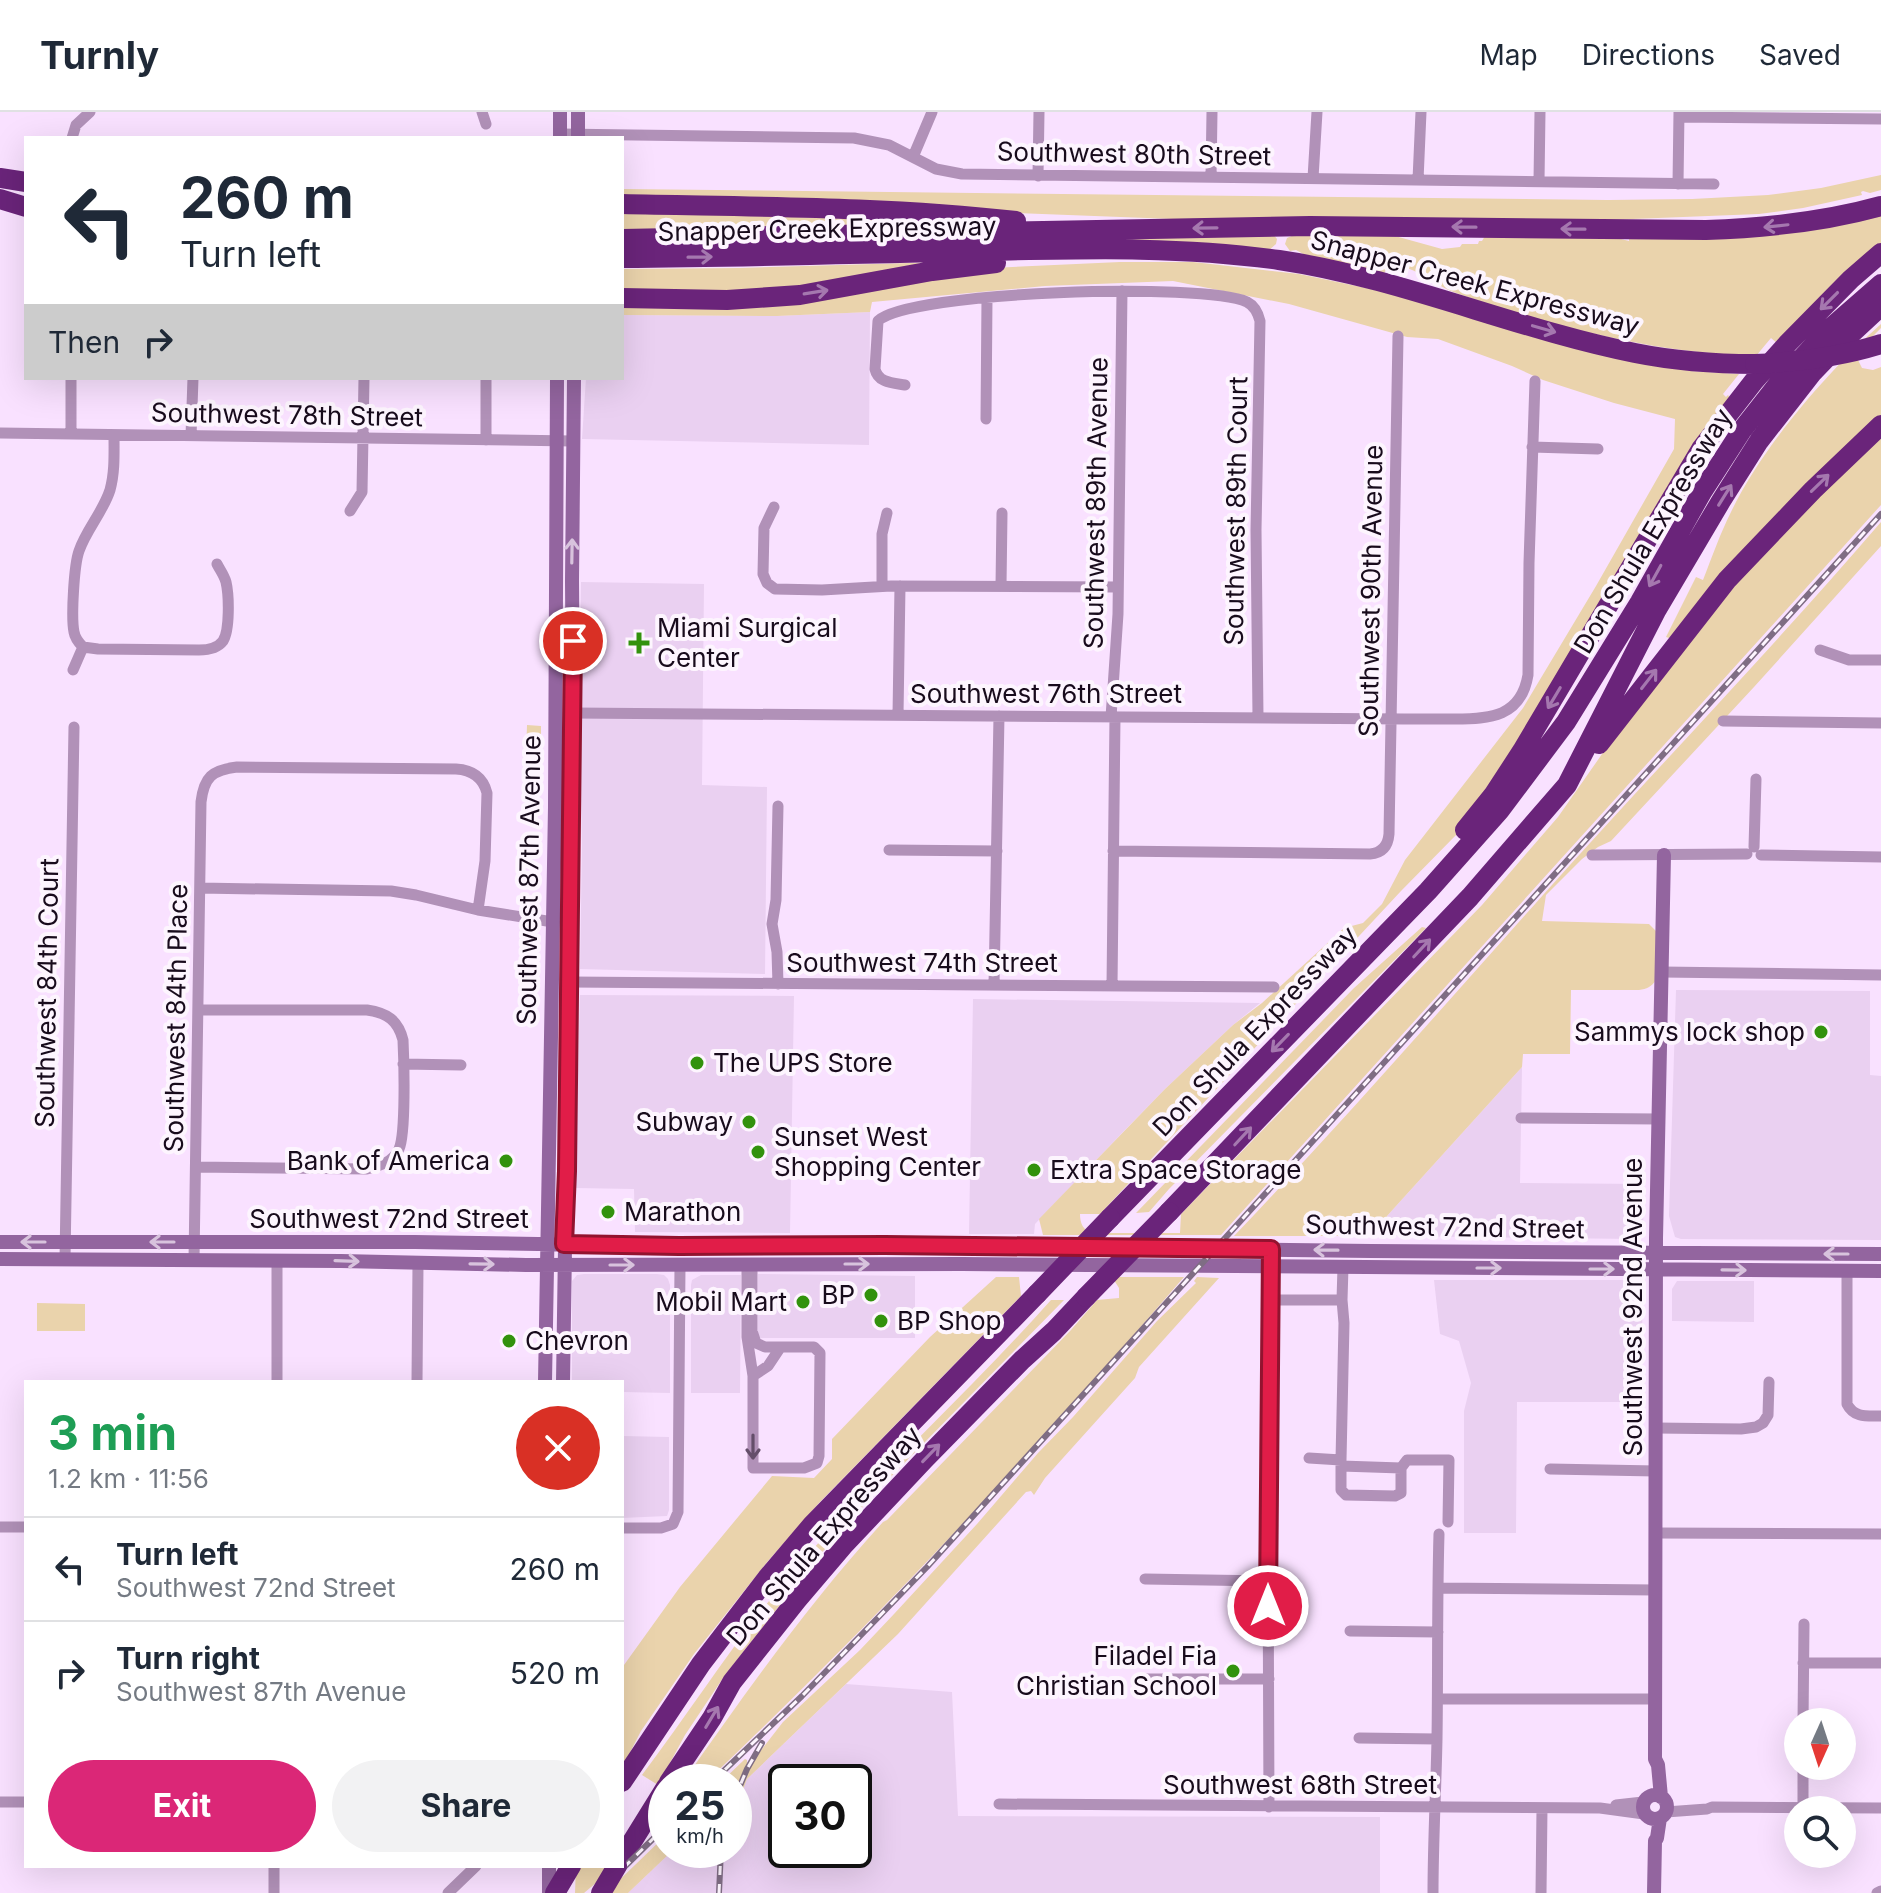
<!DOCTYPE html>
<html lang="en">
<head>
<meta charset="utf-8">
<style>
	:root { --surface:#fff; --page:#f2f2f3; --text:#1f2937; --muted:#747a83; --line:#e0e1e3; --accent:#db2777 }
	body { margin:0; font-family:Inter,sans-serif; background:var(--page); color:var(--text); height:100vh; display:flex; flex-direction:column; font-size:30px; white-space:nowrap }
	* { box-sizing:border-box; margin:0 }
	p { font-size:26px; color:var(--muted) }
	.icon { flex:none; width:44px; height:44px; fill:none; stroke:currentColor; stroke-width:2; stroke-linecap:round; stroke-linejoin:round }
	.map { position:relative; flex:1; overflow:hidden }
	.panel { position:absolute; left:24px; top:1268px; width:600px; height:488px; display:flex; flex-direction:column; background:var(--surface); border-radius:0px; box-shadow:0 8px 32px #0002 }
	.panel>* { flex:none }
	.guide { position:absolute; left:24px; top:24px; width:600px; height:244px; border-radius:0px; box-shadow:0 8px 32px #0002; background:#fff; color:var(--text); overflow:hidden }
	.needle { width:52px; rotate:183deg }
	.tools { position:absolute; left:1784px; top:1596px; display:grid; gap:16px }
	.tools a { display:grid; place-items:center; width:72px; height:72px; border-radius:50%; background:var(--surface); box-shadow:0 8px 32px #0002; font-size:40px }
	.speed { position:absolute; left:648px; top:1652px; display:flex; gap:16px; font-size:40px; font-weight:700; text-align:center }
	.speed>* { display:grid; place-content:center; width:104px; height:104px; border-radius:50%; background:var(--surface); box-shadow:0 8px 32px #0002; line-height:1 }
	.speed small { font-size:20px; font-weight:400 }
	.speed .limit { border:4px solid #111; border-radius:12px; background:#fff; color:#111 }
	.pin { position:absolute; display:grid; place-items:center; width:68px; height:68px; color:#fff; margin:-34px; border:4px solid #fff; border-radius:50%; box-shadow:0 2px 8px #0007 }
	.me { position:absolute; width:88px; margin:-44px; rotate:0deg; stroke-linejoin:round; filter:drop-shadow(0 0 6px #0008) }
	.turn { display:flex; align-items:center; gap:28px; height:168px; padding:0 24px; font-size:36px }
	.turn .icon { width:104px; height:104px; stroke-width:2.5 }
	.turn b { display:block; font-size:56px; line-height:68px }
	.then { display:flex; align-items:center; height:76px; padding:0 24px; background:#0003; gap:16px; font-size:30px }
	.round { display:grid; place-items:center; flex:none; width:84px; height:84px; border-radius:42px; background:var(--page) }
	.overview { display:flex; align-items:center; justify-content:space-between; height:136px; padding:0 24px }
	h1 { font-size:48px; font-weight:700; line-height:60px; color:#1e9e55 }
	.cta { display:flex; gap:16px; margin-top:auto; padding:16px 24px }
	.cta a { flex:1; height:92px; border-radius:48px; background:var(--accent); color:#fff; font-size:32px; font-weight:700; line-height:92px; text-align:center }
	.cta a+a { background:var(--page); color:var(--text) }
	ul { padding:0; list-style:none }
	li { display:flex; align-items:center; gap:24px; height:104px; padding:0 24px; border-top:2px solid var(--line) }
	li div { flex:1 }
	li b { display:block; font-size:30px }
	li em { font-style:normal }
	header { display:flex; align-items:center; gap:48px; box-sizing:border-box; height:112px; padding:0 40px; background:var(--surface); border-bottom:2px solid var(--line) }
	header strong { font-size:38px }
	nav { display:flex; gap:44px; margin-inline-start:auto; font-size:28px }
	.map>svg:first-child { display:block }
</style>
</head>
<body>
<header>
<strong>Turnly</strong>
<nav><a>Map</a><a>Directions</a><a>Saved</a></nav>
</header>
<div class="map">
<svg width="1881" height="1781" viewBox="0 0 1881 1781">
	<rect width="100%" height="100%" fill="#f9e1ff"/>
	<path fill="#ead0f1" fill-rule="evenodd" d="M870 200 869 333 582 327 586 266H622V203L777 204Z
		M581 470 704 472 702 673 767 675 765 862 580 857 582 734 579 600Z
		M1676 878 1870 879V963L1881 964V1128L1681 1127 1675 1125 1669 1104Z
		M580 883 794 884 790 1121 635 1120 634 1077 575 1076Z
		M973 887 1260 891 1233 913 1165 977 1122 1021 1035 1112 1034 1122H969Z
		M1522 955 1520 1071 1644 1072 1643 1118 1640 1124 1636 1127 1386 1124 1387 1104Z
		M584 1162H657L664 1163 668 1167 670 1173V1281L622 1280V1270H572V1169L577 1163Z
		M758 1162 915 1164V1226H758Z
		M701 1163H741L740 1281H691V1173L692 1168Z
		M1434 1168H1634L1641 1173 1643 1183 1640 1290H1517L1516 1421H1464V1299L1471 1271 1459 1229 1440 1222Z
		M1677 1169H1754V1210L1672 1209V1177Z
		M622 1324 669 1325V1398L667 1404 622 1406Z
		M846 1572 952 1580 958 1704 1380 1705V1781H628L673 1738H734V1680L741 1682 747 1667ZM786 1670H854V1738H786Z"/>
	<path fill="#ead3ac" d="M1881 63V78L1870 81 1863 79 1861 80 1862 83 1803 96 1759 102 1607 108 1173 107 622 86V77L1608 88 1692 87 1768 83 1821 76Z
		M622 100 972 110 622 118Z
		M1881 103V148L1778 232 1771 226 1756 244C1652 241 1554 215 1456 181 1439 175 1424 162 1407 156 1401 154 1395 153 1389 151L1384 162 1307 144 1296 138 1290 139 1285 132 1287 126 1294 123 1395 124 1442 137 1460 135 1462 132H1478L1479 129H1482L1485 124 1617 126 1629 129V125Z
		M1273 122 1277 127 1276 132 1269 138 1123 127Z
		M943 150 820 176 622 181V157L740 156Z
		M1120 150H1193L1299 162 1376 178 1690 259 1739 262 1723 282 1726 285 1728 283 1731 287 1523 629 1458 721 1401 779 1100 1102H1080C1080 1111 1083 1119 1093 1121H1180L1181 1102 1482 793 1558 705 1644 582 1756 446 1881 325V393L1221 1123H1043L1039 1107 1165 977 1233 913 1262 891 1344 816 1363 811 1382 792 1405 748 1523 596 1596 474 1674 337 1675 307 1614 291 1543 268 1512 254 1438 227 1407 225 1289 192 1173 169 1045 174 872 190 870 200 777 204 622 203V193L991 156Z
		M1881 212V216L1872 225 1858 248 1862 256 1873 258 1881 255V307L1669 526 1666 525 1696 465 1703 468C1712 445 1720 422 1731 400 1762 335 1828 259 1881 212Z
		M1881 410V434L1754 575 1611 729 1598 735 1582 747 1546 783 1542 809 1649 812 1658 821 1656 868C1651 875 1647 877 1639 878H1571L1570 942H1523L1522 955 1387 1104 1386 1124H1234C1340 1013 1441 897 1543 783 1655 658 1772 537 1881 410Z
		M527 613 541 614V646H526Z
		M1422 815 1426 816 1169 1077 1149 1100 1136 1101 1354 876Z
		M996 1165H1019L1021 1184 819 1391 768 1449 694 1542 641 1619 622 1656V1553H624L680 1475 772 1364 814 1366 832 1347V1327L930 1225Z
		M1112 1165H1184C1033 1341 874 1511 706 1670H683C746 1580 809 1491 883 1410L887 1408 1071 1218 1097 1188 1119 1186V1176Z
		M1197 1165 1219 1166 1139 1255 1135 1266 1045 1366 1034 1383 1031 1379 1026 1380 898 1522 747 1667 741 1683 739 1680 751 1651 783 1610 860 1538 894 1502 977 1412 1038 1341 1073 1305 1157 1209 1196 1171 1194 1169Z
		M1051 1188H1064L877 1379 817 1446 725 1563 685 1623 658 1673 642 1663C695 1593 741 1519 799 1453 879 1361 970 1279 1051 1188Z
		M37 1191 85 1192V1219H37Z
		M745 1647 747 1648V1653L734 1679V1670H721Z
		M666 1723V1738H673L670 1741 628 1781H606Z
		M576 1754H616L584 1781H575Z"/>
	<g fill="none" stroke-linecap="round" stroke-linejoin="round">
		<path stroke="#b191b8" stroke-width="11" d="M482 0 486 12
			M1679 5 1881 7
			M560 22 854 26 889 33 936 57 962 62 1714 72
			M72 26 76 13 90 0
			M913 45 932 0
			M1038 64 1039 0
			M1211 65 1212 0
			M1313 66 1317 0
			M1418 68 1421 0
			M1539 69 1540 0
			M1678 72 1679 0
			M486 266V328
			M905 273C893 271 878 271 875 257L878 209C909 179 1204 170 1247 190 1255 194 1258 201 1260 209L1256 418 1258 605
			M986 307 987 186
			M0 321 573 329
			M71 321V266
			M191 324 193 266
			M1532 335 1598 337
			M774 395 764 416 763 462 767 471 775 477 822 478 891 474 1118 475
			M350 399 362 380 364 266
			M882 474V422L887 401
			M1001 474 1002 401
			M83 535C78 530 75 526 74 520 71 505 74 453 79 439 86 418 103 400 110 378 115 360 114 341 114 323
			M83 535 98 537 199 538C207 538 217 537 223 529 230 518 229 483 226 470 224 463 220 458 217 452
			M1820 538 1849 548H1881
			M73 558 83 535
			M573 601 1404 607C1421 607 1438 607 1455 607 1490 607 1521 605 1528 563L1529 451 1535 269
			M898 603 900 474
			M1111 605 1118 502 1122 179
			M1723 609 1881 611
			M1754 735 1756 667
			M889 738 997 739
			M1113 739 1370 742C1382 741 1388 734 1389 722L1398 224
			M1592 743 1747 742
			M1761 743 1881 745
			M200 776 391 779 416 783 478 798 553 810
			M1662 860 1881 863
			M570 870 1274 875
			M778 872 777 840 772 812 776 788 778 694
			M994 873 999 604
			M1112 874 1115 605
			M403 952 461 953
			M1521 1006 1659 1007
			M196 1055 367 1057C380 1054 393 1050 399 1037 406 1022 404 948 403 928 398 908 387 901 367 898H199
			M65 1147 74 615
			M194 1148 201 690C204 665 212 658 237 655L456 657C472 658 483 665 487 681L485 749 478 798
			M277 1149V1270
			M747 1152V1225L753 1264V1356H804L817 1351 819 1344 820 1241 814 1235H765L756 1231 752 1219V1152
			M1847 1158V1292C1854 1306 1867 1304 1881 1304
			M1270 1188H1342L1343 1155
			M753 1264 768 1254 780 1236
			M417 1270 418 1152
			M1656 1316 1741 1317 1756 1315 1763 1311 1768 1303 1769 1270
			M1309 1346 1341 1348 1344 1211 1342 1188
			M1341 1348V1354L1401 1356 1407 1348H1449L1448 1410
			M1341 1354V1378L1346 1383 1395 1384 1401 1381V1356
			M1550 1357 1656 1359
			M0 1415H26
			M622 1416H661L673 1412 678 1400 680 1153
			M1656 1421 1881 1422
			M1145 1467 1268 1469
			M1438 1476 1656 1478
			M1350 1519 1438 1520
			M1803 1551H1881
			M1143 1567H1269
			M1438 1587H1655
			M1803 1610 1804 1512
			M1359 1626 1437 1627
			M0 1690H26
			M999 1692 1600 1696 1644 1702
			M1616 1693 1643 1690
			M1269 1695 1268 1439 1271 1137
			M1803 1695V1654
			M1666 1700 1707 1697 1712 1695 1881 1696
			M274 1781V1754
			M448 1781 476 1754
			M1433 1781C1433 1729 1436 1678 1437 1627 1438 1558 1437 1490 1439 1422
			M1541 1781 1542 1696
			M1877 1781 1881 1779"/>
		<path stroke="#93659f" stroke-width="14" d="M560 26V0
			M578 26V0
			M0 1130H415L659 1134 867 1133 1371 1139 1881 1142
			M0 1147 341 1149 526 1153 962 1152 1881 1159
			M545 1270 555 695 557 266
			M563 1270 573 601 572 469 574 266
			M1643 1695a12 12 0 1 1 24 0a12 12 0 1 1-24 0Z
			M1661 1685 1658 1653 1655 1647 1656 1126 1664 743
			M549 1781V1754
			M1654 1781 1655 1729 1657 1726 1660 1706"/>
		<path stroke="#6a247a" stroke-width="20" d="M0 66 26 70
			M0 87 26 95
			M622 92C753 95 885 94 1016 109
			M622 127 1310 114 1706 118C1765 116 1824 110 1881 94
			M622 146C743 145 863 142 984 139 1083 137 1181 134 1279 148 1401 166 1515 217 1635 241 1675 249 1715 252 1755 252
			M622 186 727 188 800 183 932 159 996 151
			M1599 632 1727 468 1813 378 1881 313
			M1465 718 1494 682 1522 639 1701 337 1754 269 1788 231 1851 167 1881 141
			M1169 1100 1470 785 1567 673 1656 499 1721 389 1759 329 1812 261 1837 235 1881 194
			M1110 1106 1428 779 1500 698 1566 610 1640 490 1702 380 1742 318 1779 271 1826 220 1881 172
			M622 1670 701 1552 767 1466 812 1413 1037 1182
			M669 1670 712 1606 732 1570 797 1488 843 1434 924 1348 1022 1248 1054 1219 1086 1185
			M622 1746 666 1675"/>
		<g stroke="#7f6d84" stroke-width="6">
			<path id="rail" d="M712 1670 802 1584 927 1455 1881 402
				M734 1688 747 1657 762 1631
				M598 1781 666 1714
				M719 1781 721 1738"/>
		</g>
		<use href="#rail" stroke="#fdf5fe" stroke-width="3" stroke-dasharray="9" stroke-linecap="butt"/>
		<path stroke="#6a247a" stroke-width="20" d="M1755 252C1798 250 1840 245 1881 232
			M1037 1182 1110 1106
			M1086 1185 1169 1100
			M555 1781 571 1754
			M601 1781 617 1754"/>
	</g>
	<defs><path id="oneway-shaft" d="M-6 0H5M1.5-3L5.5 0L1.5 3" fill="none" stroke-width="1.6" stroke-linecap="round" stroke-linejoin="round" transform="scale(2)"/></defs>
	<g stroke="#a578af">
		<use href="#oneway-shaft" transform="translate(1776 114) rotate(174)"/>
		<use href="#oneway-shaft" transform="translate(1464 115) rotate(-179)"/>
		<use href="#oneway-shaft" transform="translate(1205 116) rotate(179)"/>
		<use href="#oneway-shaft" transform="translate(1573 117) rotate(-179)"/>
		<use href="#oneway-shaft" transform="translate(700 145) rotate(-1)"/>
		<use href="#oneway-shaft" transform="translate(816 180) rotate(-9)"/>
		<use href="#oneway-shaft" transform="translate(1829 189) rotate(135)"/>
		<use href="#oneway-shaft" transform="translate(1544 217) rotate(16)"/>
		<use href="#oneway-shaft" transform="translate(1820 371) rotate(-44)"/>
		<use href="#oneway-shaft" transform="translate(1725 383) rotate(-58)"/>
		<use href="#oneway-shaft" transform="translate(1655 464) rotate(119)"/>
		<use href="#oneway-shaft" transform="translate(1649 567) rotate(-52)"/>
		<use href="#oneway-shaft" transform="translate(1554 586) rotate(121)"/>
		<use href="#oneway-shaft" transform="translate(1422 836) rotate(-47)"/>
		<use href="#oneway-shaft" transform="translate(1280 931) rotate(134)"/>
		<use href="#oneway-shaft" transform="translate(1243 1024) rotate(-47)"/>
		<use href="#oneway-shaft" transform="translate(931 1341) rotate(-46)"/>
		<use href="#oneway-shaft" transform="translate(712 1605) rotate(-59)"/>
	</g>
	<g stroke="#d8c3dd">
		<use href="#oneway-shaft" transform="translate(572 439) rotate(-89)"/>
		<use href="#oneway-shaft" transform="translate(33 1130) rotate(-180)"/>
		<use href="#oneway-shaft" transform="translate(162 1130) rotate(-180)"/>
		<use href="#oneway-shaft" transform="translate(1326 1138) rotate(-179)"/>
		<use href="#oneway-shaft" transform="translate(1836 1142) rotate(-180)"/>
		<use href="#oneway-shaft" transform="translate(347 1149) rotate(2)"/>
		<use href="#oneway-shaft" transform="translate(482 1152) rotate(1)"/>
		<use href="#oneway-shaft" transform="translate(857 1152)"/>
		<use href="#oneway-shaft" transform="translate(622 1153)"/>
		<use href="#oneway-shaft" transform="translate(1489 1156)"/>
		<use href="#oneway-shaft" transform="translate(1602 1157)"/>
		<use href="#oneway-shaft" transform="translate(1734 1158) rotate(1)"/>
	</g>
	<use stroke="#644e6a" href="#oneway-shaft" transform="translate(753 1335) rotate(90)"/>
	<g fill="none" stroke-linecap="round" stroke-linejoin="round">
		<g stroke="#92132f" stroke-width="20">
			<path id="route" d="M573 529 567 1059 564 1132 679 1134 885 1133 1271 1137 1268 1494"/>
		</g>
		<use href="#route" stroke="#e11d48" stroke-width="14"/>
	</g>
	<g fill="#32920d" stroke="#fdf5fe" stroke-width="3">
		<path d="M635 519h8v8h8v8h-8v8h-8v-8h-8v-8h8z"/>
		<circle cx="1821" cy="920" r="8"/>
		<circle cx="697" cy="951" r="8"/>
		<circle cx="749" cy="1010" r="8"/>
		<circle cx="758" cy="1040" r="8"/>
		<circle cx="506" cy="1049" r="8"/>
		<circle cx="1034" cy="1058" r="8"/>
		<circle cx="608" cy="1100" r="8"/>
		<circle cx="871" cy="1183" r="8"/>
		<circle cx="803" cy="1190" r="8"/>
		<circle cx="881" cy="1209" r="8"/>
		<circle cx="509" cy="1229" r="8"/>
		<circle cx="1233" cy="1559" r="8"/>
	</g>
	<g text-anchor="middle" stroke-width="8" stroke-linejoin="round" paint-order="stroke">
		<g font-size="26" fill="#180b1c" stroke="#fdf5fe">
			<text transform="translate(1134 42) rotate(1)" y="9">Southwest 80th Street</text>
			<text transform="translate(827 117) rotate(-1)" y="9">Snapper Creek Expressway</text>
			<text transform="translate(1475 171) rotate(15)" y="9">Snapper Creek Expressway</text>
			<text transform="translate(287 303) rotate(1)" y="9">Southwest 78th Street</text>
			<text transform="translate(1096 391) rotate(-89)" y="9">Southwest 89th Avenue</text>
			<text transform="translate(1236 399) rotate(-89)" y="9">Southwest 89th Court</text>
			<text transform="translate(1653 419) rotate(-59)" y="9">Don Shula Expressway</text>
			<text transform="translate(1371 479) rotate(-89)" y="9">Southwest 90th Avenue</text>
			<text x="1046" y="591">Southwest 76th Street</text>
			<text transform="translate(529 768) rotate(-89)" y="9">Southwest 87th Avenue</text>
			<text x="922" y="860">Southwest 74th Street</text>
			<text transform="translate(47 881) rotate(-89)" y="9">Southwest 84th Court</text>
			<text transform="translate(176 906) rotate(-89)" y="9">Southwest 84th Place</text>
			<text transform="translate(1255 919) rotate(-46)" y="9">Don Shula Expressway</text>
			<text x="389" y="1116">Southwest 72nd Street</text>
			<text transform="translate(1445 1115) rotate(1)" y="9">Southwest 72nd Street</text>
			<text transform="translate(1633 1195) rotate(-90)" y="9">Southwest 92nd Avenue</text>
			<text transform="translate(824 1424) rotate(-49)" y="9">Don Shula Expressway</text>
			<text x="1300" y="1682">Southwest 68th Street</text>
		</g>
		<g font-size="26" fill="#180b1c" stroke="#fdf5fe" text-anchor="start">
			<text x="657" y="525">Miami Surgical<tspan x="657" dy="30">Center</tspan></text>
			<text x="1805" y="929" text-anchor="end">Sammys lock shop</text>
			<text x="713" y="960">The UPS Store</text>
			<text x="733" y="1019" text-anchor="end">Subway</text>
			<text x="774" y="1034">Sunset West<tspan x="774" dy="30">Shopping Center</tspan></text>
			<text x="490" y="1058" text-anchor="end">Bank of America</text>
			<text x="1050" y="1067">Extra Space Storage</text>
			<text x="624" y="1109">Marathon</text>
			<text x="855" y="1192" text-anchor="end">BP</text>
			<text x="787" y="1199" text-anchor="end">Mobil Mart</text>
			<text x="897" y="1218">BP Shop</text>
			<text x="525" y="1238">Chevron</text>
			<text x="1217" y="1553" text-anchor="end">Filadel Fia<tspan x="1217" dy="30">Christian School</tspan></text>
		</g>
	</g>
</svg>
<div class="tools">
<a><svg class="needle" viewBox="-14 -14 28 28"><path d="M0-13l5 13h-10z" fill="#e53935"/><path d="M0 13l5-13h-10z" fill="#747a83"/></svg></a>
<a><svg class="icon" aria-label="search" viewBox="0 0 24 24"><circle cx="10" cy="10" r="6"/><path d="M15 15l6 6"/></svg></a>
</div>
<div class="speed"><div>25<small>km/h</small></div><div class="limit">30</div></div>
<div class="pin" style="left:573px;top:529px;background:#d93025"><svg class="icon" aria-label="arrive" viewBox="0 0 24 24"><path d="M6 21V4h12l-3 4 3 4H6"/></svg></div>
<svg class="me" style="left:1268px;top:1494px" viewBox="-20 -20 40 40"><circle r="17" fill="#e11d48" stroke="#fff" stroke-width="3"/><path d="M0-11L8 9 0 5-8 9z" fill="#fff"/></svg>
<div class="guide">
<div class="turn"><svg class="icon" aria-label="left" viewBox="0 0 24 24"><path d="M17 20v-9H6M10 6l-5 5 5 5"/></svg><div><b>260 m</b>Turn left</div></div>
<div class="then">Then<svg class="icon" aria-label="right" viewBox="0 0 24 24"><path d="M7 20v-9h11M14 6l5 5-5 5"/></svg></div>
</div>
<section class="panel">
<div class="overview"><div><h1>3 min</h1><p>1.2 km · 11:56</p></div><a class="round" style="background:#d93025;color:#fff"><svg class="icon" aria-label="close" viewBox="0 0 24 24"><path d="M6 6l12 12M18 6L6 18"/></svg></a></div>
<ul>
<li><svg class="icon" aria-label="left" viewBox="0 0 24 24"><path d="M17 20v-9H6M10 6l-5 5 5 5"/></svg><div><b>Turn left</b><p>Southwest 72nd Street</p></div><em>260 m</em></li>
<li><svg class="icon" aria-label="right" viewBox="0 0 24 24"><path d="M7 20v-9h11M14 6l5 5-5 5"/></svg><div><b>Turn right</b><p>Southwest 87th Avenue</p></div><em>520 m</em></li>
</ul>
<div class="cta"><a>Exit</a><a>Share</a></div>
</section>
</div>
</body>
</html>
